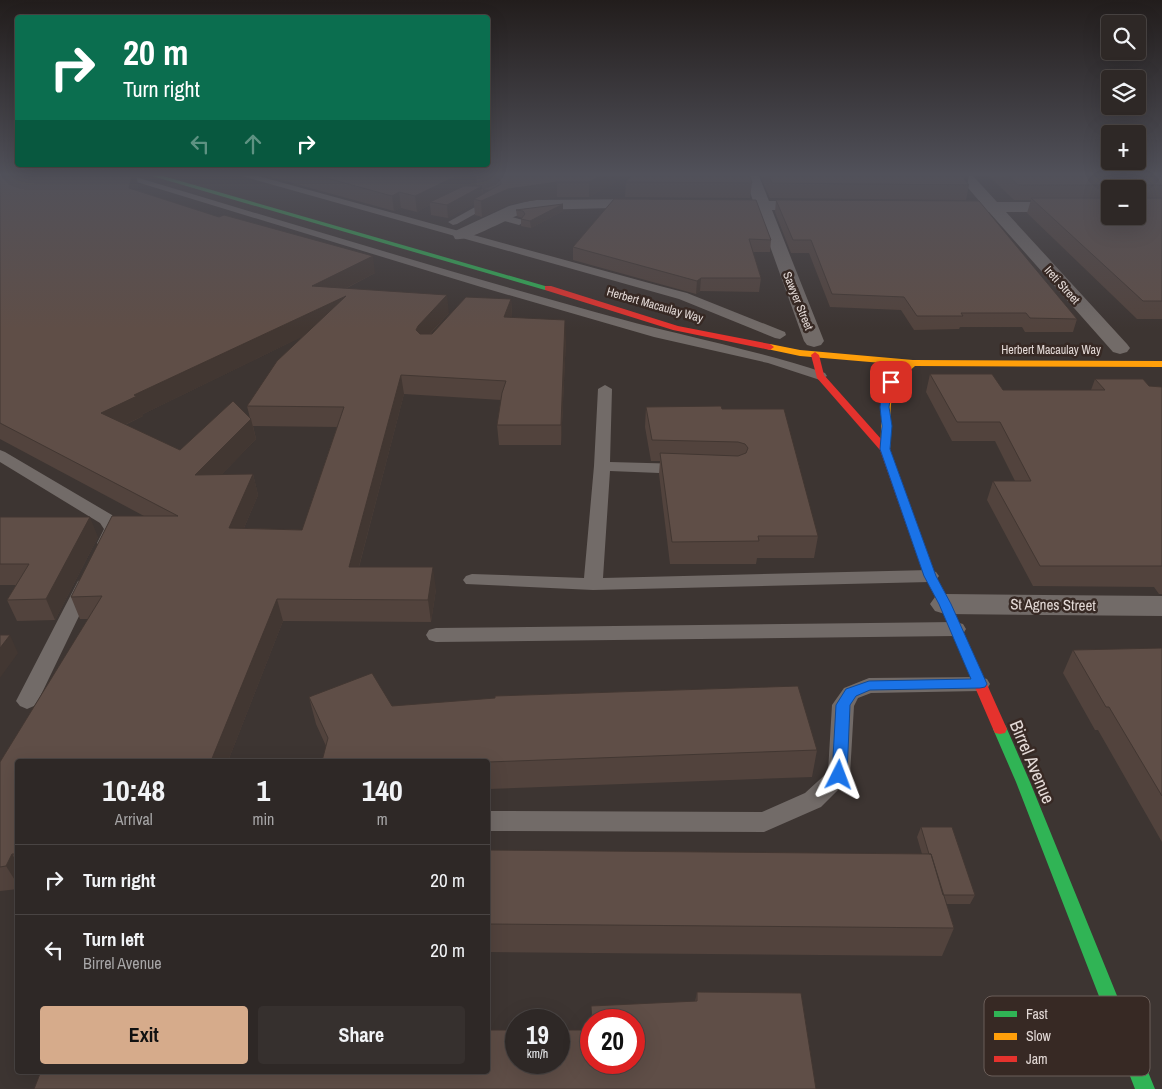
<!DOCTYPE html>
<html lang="en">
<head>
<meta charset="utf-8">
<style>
	:root { --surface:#2e2826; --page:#36302e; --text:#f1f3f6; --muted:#a7a6a7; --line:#494443; --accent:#d6ab8b }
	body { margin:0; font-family:"Archivo Narrow",sans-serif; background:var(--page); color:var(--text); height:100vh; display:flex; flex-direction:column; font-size:19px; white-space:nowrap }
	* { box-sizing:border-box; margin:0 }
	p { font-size:16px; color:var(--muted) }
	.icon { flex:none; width:28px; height:28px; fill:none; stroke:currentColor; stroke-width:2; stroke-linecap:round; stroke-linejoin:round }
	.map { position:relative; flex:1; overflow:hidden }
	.sheet { position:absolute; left:15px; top:759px; width:475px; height:315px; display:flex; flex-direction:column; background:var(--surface); border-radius:5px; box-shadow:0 5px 20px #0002,0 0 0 1px var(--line) }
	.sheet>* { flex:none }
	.hud { position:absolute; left:15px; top:15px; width:475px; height:152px; border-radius:5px; box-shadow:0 5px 20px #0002,0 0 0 1px var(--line); background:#0b6e4f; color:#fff; overflow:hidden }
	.buttons { position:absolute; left:1101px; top:15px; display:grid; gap:10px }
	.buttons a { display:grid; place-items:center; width:45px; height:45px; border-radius:5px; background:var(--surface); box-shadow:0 5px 20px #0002,0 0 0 1px var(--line); font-size:25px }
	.speed { position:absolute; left:505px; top:1009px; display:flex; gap:10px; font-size:25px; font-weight:700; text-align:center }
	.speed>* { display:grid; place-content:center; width:65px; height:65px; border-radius:50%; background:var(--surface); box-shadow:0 5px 20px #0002,0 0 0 1px var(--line); line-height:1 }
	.speed small { font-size:12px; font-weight:400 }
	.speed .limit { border:8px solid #d22; background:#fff; color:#111 }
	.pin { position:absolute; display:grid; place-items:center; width:42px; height:42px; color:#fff; margin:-21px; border-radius:10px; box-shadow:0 2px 8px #0006 }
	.me { position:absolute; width:55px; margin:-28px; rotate:3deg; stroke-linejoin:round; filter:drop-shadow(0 0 4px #0008) }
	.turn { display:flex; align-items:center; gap:18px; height:105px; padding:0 25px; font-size:22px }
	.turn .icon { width:65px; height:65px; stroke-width:2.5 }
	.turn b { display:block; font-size:35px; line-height:42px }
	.lanes { display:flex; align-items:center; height:48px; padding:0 25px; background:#0003; justify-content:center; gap:25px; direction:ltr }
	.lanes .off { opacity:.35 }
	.eta { display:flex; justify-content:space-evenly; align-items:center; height:85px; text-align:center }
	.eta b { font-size:30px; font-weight:700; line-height:35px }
	.button { display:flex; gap:10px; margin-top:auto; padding:10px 25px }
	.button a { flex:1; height:58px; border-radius:5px; background:var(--accent); color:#111; font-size:20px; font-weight:700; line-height:58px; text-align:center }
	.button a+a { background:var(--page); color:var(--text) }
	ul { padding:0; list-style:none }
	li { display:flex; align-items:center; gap:15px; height:70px; padding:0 25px; border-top:1px solid var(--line) }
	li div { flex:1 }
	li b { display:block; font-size:19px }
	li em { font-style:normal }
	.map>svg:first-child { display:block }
</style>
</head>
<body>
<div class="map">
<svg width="1162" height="1089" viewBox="0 0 1162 1089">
	<rect width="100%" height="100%" fill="#3d3532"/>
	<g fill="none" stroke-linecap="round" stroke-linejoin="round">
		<path fill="#726b68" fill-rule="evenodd" d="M117 176H132C286 222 440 269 595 312 672 334 750 348 825 373L827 376 820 380 768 363 654 337 481 287Z
			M242 176H258L660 286 687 293 785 332 786 335 780 339 775 338 679 299Z
			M495 196 500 199 498 201 457 224 453 225 448 222Z
			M497 213 523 220 524 222 519 225 493 218 492 216Z
			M605 385 612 389 610 462 684 464 690 466 692 469 690 472 684 474 610 471 603 578 930 570 936 572 939 576 936 580 930 582 593 590 466 584 463 580 466 576 472 574 584 578 594 466 598 389Z
			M0 450 5 452 112 515 122 529 112 547 106 548 100 547 97 543 104 529 100 523 0 462Z
			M85 579 92 581 94 585 38 701 34 706 27 709 20 706 16 701 76 585 78 581Z
			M956 622 963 624 966 629 963 634 956 636 436 642 429 640 426 635 429 630 436 628Z
			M980 677 987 679 990 684 987 689 980 691 871 693 858 698 854 706 850 775 847 781 821 807 764 832 488 831V811L762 812 805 793 828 772 832 705 844 688 869 678Z"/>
		<path fill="#726b68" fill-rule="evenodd" d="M745 176H759L769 201H813L818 203 821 206 818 209 813 211 772 210 824 341 821 345 814 347 807 345 804 341 757 210H721L716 208 713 205 716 202 753 201Z
			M958 176H973L997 202H1110V212H1006L1127 344 1130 348 1127 352 1120 354 1113 352 989 212 940 210 938 207 940 204 946 202H980Z
			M648 199 653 201 656 204 653 207 533 210C513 214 471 242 455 239L453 235 455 231 509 206 533 200Z
			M945 594 1162 596V616L945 614 935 611 930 604 935 597Z"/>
		<path fill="#30b455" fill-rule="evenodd" d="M152 176H163L552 288 545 290Z
			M1000 724 1005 725 1007 729 1030 782 1155 1089H1135L1016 782 993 729 995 725Z"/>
		<path fill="#ff9f0a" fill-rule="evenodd" d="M770 344 800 350 913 360 1162 361V367L915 366C882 393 893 411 890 449L885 452 880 449C884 413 873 391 905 365L800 356 767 349 766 347Z"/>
		<path fill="#e5322d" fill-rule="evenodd" d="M545 286H551L678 326 770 344 774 347 770 350 673 330 545 290Z
			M815 352 819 355 824 375 890 449 936 576 951 604 1007 729 1005 733 1000 734 995 733 993 729 939 604 924 576 880 450 817 378 811 355Z"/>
	</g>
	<path fill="#52433d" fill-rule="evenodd" d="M0 176H136L138 184 137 190 375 273 345 289 449 313 430 334 511 299 512 318 566 338 561 445H499L497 425 501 400 404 394 359 567 436 589 431 622 283 621 228 761H18V889L0 891V762L88 619H80L71 597 144 516 0 439ZM303 336 247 406 250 418 180 450 125 425 143 416V414ZM253 426 337 427 302 530 244 528 258 495 253 474H222L256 439Z
		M267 176H627L589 197H557L509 204 482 217 475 215 474 204 448 218 431 215 430 205 417 212 401 208 394 211ZM483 189 490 190 483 194Z
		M760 176H969L967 183 969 185 966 200 770 198Z
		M989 176H1162V319H1137L1027 213 1031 200H1014ZM1110 189H1138L1110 216Z
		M626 182 752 183 750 198 625 197Z
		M614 199 771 240 770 252H753L761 278 759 292 700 291 696 294 573 260V247Z
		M776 200 1077 319 1073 332H1025L1022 327H960L959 329 914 330 901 310 830 307 809 253H791L775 212Z
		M516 210 563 211 531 228 521 226V219L522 218 517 216Z
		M930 374 1003 390H1091L1095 379 1149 386 1162 387V594H1159L1154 587 1033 586 987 500 993 481H1015L995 441H952L926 392Z
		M646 407 722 409 818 536 814 558H757L756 564H670L659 474 660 461H651L645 427Z
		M0 517 98 537 55 620 17 621 7 600 16 585H0Z
		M1162 648V842L1098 730H1095L1063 673 1073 650Z
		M309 697 392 706 817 750 812 777 488 789V761L326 746 316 724Z
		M921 827 975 895 970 904H946L954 928 942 956 488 952V850L922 854 917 837Z
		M697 992 801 993 816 1089H34L41 1071H488V1030H516V1062H559V1030H591V1006L695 1002ZM591 1020H634V1062H591Z"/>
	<path fill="#423732" d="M132 176H136L138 184 134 203 129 188Z
		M461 176H476L477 188 430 202V205L417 212 415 196 452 178Z
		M600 176H627L589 197V182Z
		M966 176H969L967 185 964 179Z
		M557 182V197L509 204 482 217 481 201 508 189Z
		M482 186 483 199H474V204L448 218 447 205Z
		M399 192 401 208 394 211 392 196Z
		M563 204V211L531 228 530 221Z
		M373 256 375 273 315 304 312 286Z
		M701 278 700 291 696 294 697 281Z
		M447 295 449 313 420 344 416 330 418 326Z
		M346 296 349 314 143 414V416L107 433 101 413 134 395Z
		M511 299 512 317 505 336 504 317Z
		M565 320 566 338 561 445V425Z
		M401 375 404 394 353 589 349 567Z
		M251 419 256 439 201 496 195 475Z
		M253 474 258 495 235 549 229 528Z
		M90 517 98 537 55 620 46 599Z
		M433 567 436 589 431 622 428 600Z
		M277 599 283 621 228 761H211Z
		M10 635 18 653 0 678V648Z
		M12 854 18 864V885L6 866Z"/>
	<path fill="#5f4e47" stroke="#423732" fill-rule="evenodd" d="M0 176H132L129 188 219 217 224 215 373 256 312 286 447 295 418 326 416 330 420 334H432L466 297 511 299 504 317 565 320 561 425H497L502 393 506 381 401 375 349 567H433L428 600 277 599 211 761H18V854H12L6 866 0 867V762L102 596 71 597 112 516H178L0 423ZM346 296 277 361 247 406 344 407 302 530 229 528 253 474 195 475 251 419 233 401 180 450 101 413 137 396 134 395Z
		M319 176H461L452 178 415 196 399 192 392 196Z
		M492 176H600L589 182H557L508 189 481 201 474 199 501 184V181Z
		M631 176H750L752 183 626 182Z
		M769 176H966L964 179 969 185 772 183Z
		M1008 176H1162V185H1142V198H1162V301H1143L1031 198H1110V216H1138V189H1116V185H1018Z
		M464 186H482L447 205 430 202Z
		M614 199 756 200 771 240 749 239 761 278H701L697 281 573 247Z
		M776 200 979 201 1077 319 1030 318 1026 313H961L963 316H917L904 297 832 294 811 240H793Z
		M563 204 530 221 521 219 525 214 523 211 516 210Z
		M930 374H992L1003 390H1105L1095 379H1143L1149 386 1162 387V566H1040L993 481H1031L1000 422H957Z
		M721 406 722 409H784L818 536H758L759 541 672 542 660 453 738 456 746 453 748 448 745 444 738 442 652 440 646 407Z
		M0 517H90L46 599 7 600 29 564H0Z
		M0 635H10L0 648Z
		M1162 648V796L1109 707H1106L1073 650Z
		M372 673 392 706 495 698V696L798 686 817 750 488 762V761H322L328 738 309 697Z
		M921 827H952L975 895H943L931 854H929Z
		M488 850 931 854 954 928 488 924Z
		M697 992 801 993 816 1089H34L41 1071H488V1030H516V1062H559V1030H591V1062H634V1020H592L591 1006 697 1001Z"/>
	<linearGradient id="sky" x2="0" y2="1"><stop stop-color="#221d1c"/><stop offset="0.53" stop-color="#51515a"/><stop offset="1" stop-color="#51515a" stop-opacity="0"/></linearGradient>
	<rect width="1162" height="329" fill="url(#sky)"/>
	<path fill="#1a73e8" stroke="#114b97" d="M891 379 895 382 891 392 889 407 892 426 890 449 936 576 951 604 987 684 985 687 980 688 870 690 856 696 850 705 847 775 844 779 839 781 834 779 832 775 836 705 846 689 869 681 971 679 939 604 924 576 880 449 882 426 880 407 882 392 888 380Z"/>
	<g text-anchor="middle" stroke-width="5" stroke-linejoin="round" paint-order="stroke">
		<g font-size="12" fill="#e3d9d6" stroke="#372924">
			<text transform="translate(1062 285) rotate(48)" y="4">Ireti Street</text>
			<text transform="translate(798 301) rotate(68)" y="4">Sawyer Street</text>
			<text transform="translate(655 305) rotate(16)" y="4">Herbert Macaulay Way</text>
			<text x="1051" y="354">Herbert Macaulay Way</text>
		</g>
		<g font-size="15" fill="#e3d9d6" stroke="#372924">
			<text transform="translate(1053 605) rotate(1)" y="5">St Agnes Street</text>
		</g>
		<g font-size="18" fill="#e3d9d6" stroke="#372924">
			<text transform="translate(1032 762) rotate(67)" y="6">Birrel Avenue</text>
		</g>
	</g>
	<rect x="984" y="996" width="166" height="80" rx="8" fill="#372924" stroke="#6b5e59" stroke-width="1"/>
	<rect x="994" y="1011" width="23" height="6" fill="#30b455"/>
	<rect x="994" y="1033" width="23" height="7" fill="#ff9f0a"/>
	<rect x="994" y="1056" width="23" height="6" fill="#e5322d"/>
	<g font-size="14" fill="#e3d9d6">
		<text x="1026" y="1019">Fast</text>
		<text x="1026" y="1041">Slow</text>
		<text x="1026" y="1064">Jam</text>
	</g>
</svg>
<div class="buttons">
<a><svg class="icon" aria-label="search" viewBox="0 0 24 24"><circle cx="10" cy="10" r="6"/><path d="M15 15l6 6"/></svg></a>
<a><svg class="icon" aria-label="layers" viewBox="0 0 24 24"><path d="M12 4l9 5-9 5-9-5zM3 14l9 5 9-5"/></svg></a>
<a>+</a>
<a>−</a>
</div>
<div class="speed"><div>19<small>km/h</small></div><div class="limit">20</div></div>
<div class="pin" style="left:891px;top:382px;background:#d93025"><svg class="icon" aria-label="arrive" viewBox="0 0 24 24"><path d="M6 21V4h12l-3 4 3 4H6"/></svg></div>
<svg class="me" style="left:839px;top:775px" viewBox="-20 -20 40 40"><path d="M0-17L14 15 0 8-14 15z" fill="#1a73e8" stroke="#fff" stroke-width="4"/></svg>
<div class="hud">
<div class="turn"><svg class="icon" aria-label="right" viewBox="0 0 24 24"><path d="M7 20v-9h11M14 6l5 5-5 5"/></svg><div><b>20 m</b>Turn right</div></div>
<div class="lanes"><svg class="icon off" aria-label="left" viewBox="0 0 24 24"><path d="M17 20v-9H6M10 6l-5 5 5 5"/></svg><svg class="icon off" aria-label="ahead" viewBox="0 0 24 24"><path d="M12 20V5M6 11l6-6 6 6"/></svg><svg class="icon" aria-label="right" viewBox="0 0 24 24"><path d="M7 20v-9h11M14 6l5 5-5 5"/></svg></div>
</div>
<section class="sheet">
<div class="eta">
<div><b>10:48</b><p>Arrival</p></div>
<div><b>1</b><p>min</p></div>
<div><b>140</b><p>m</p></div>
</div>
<ul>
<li><svg class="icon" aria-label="right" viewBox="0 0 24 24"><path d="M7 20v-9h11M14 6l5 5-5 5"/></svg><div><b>Turn right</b></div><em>20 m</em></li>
<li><svg class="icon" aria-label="left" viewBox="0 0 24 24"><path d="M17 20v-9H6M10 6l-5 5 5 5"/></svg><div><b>Turn left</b><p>Birrel Avenue</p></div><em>20 m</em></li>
</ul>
<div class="button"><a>Exit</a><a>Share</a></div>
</section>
</div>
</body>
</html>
